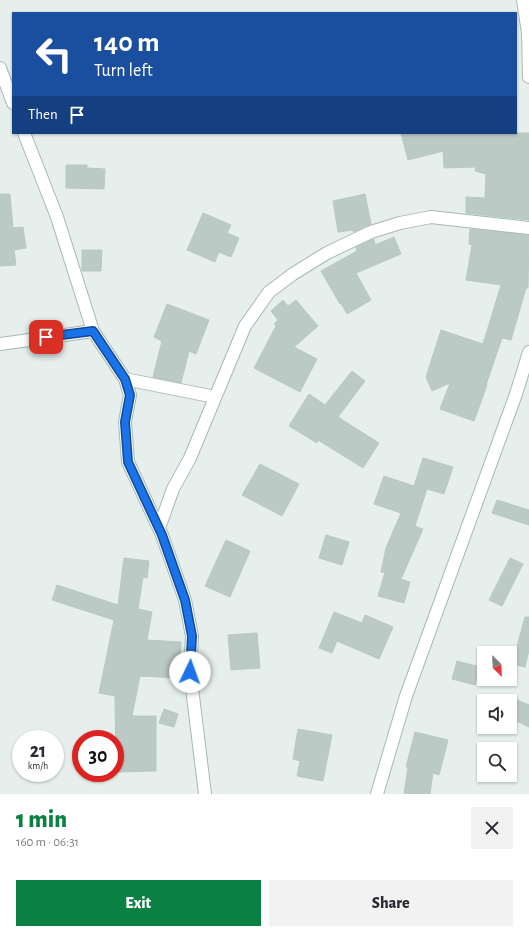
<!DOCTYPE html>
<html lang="en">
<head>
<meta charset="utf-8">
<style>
	:root { --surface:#fff; --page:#f2f2f3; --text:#2b2b33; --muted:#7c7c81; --accent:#0b8043 }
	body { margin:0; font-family:"Alegreya Sans",sans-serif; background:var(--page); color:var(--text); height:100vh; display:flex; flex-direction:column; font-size:15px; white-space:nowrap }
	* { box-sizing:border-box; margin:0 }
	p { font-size:13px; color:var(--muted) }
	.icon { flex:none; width:22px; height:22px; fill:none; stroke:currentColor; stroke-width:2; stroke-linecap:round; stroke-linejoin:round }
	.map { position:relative; height:794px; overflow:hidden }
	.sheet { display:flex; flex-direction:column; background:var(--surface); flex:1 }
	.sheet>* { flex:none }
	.banner { position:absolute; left:12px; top:12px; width:505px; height:122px; border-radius:0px; box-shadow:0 1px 3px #0004; background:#1a4fa0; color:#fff; overflow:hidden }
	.needle { width:26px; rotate:156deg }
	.controls { position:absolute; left:477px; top:646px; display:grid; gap:8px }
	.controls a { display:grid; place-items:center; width:40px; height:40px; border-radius:0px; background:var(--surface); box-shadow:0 1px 3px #0004; font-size:20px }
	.speed { position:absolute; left:12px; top:730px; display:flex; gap:8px; font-size:20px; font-weight:700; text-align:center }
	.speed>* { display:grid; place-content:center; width:52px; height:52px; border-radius:50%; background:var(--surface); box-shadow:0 1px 3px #0004; line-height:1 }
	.speed small { font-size:10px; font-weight:400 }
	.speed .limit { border:6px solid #d22; background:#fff; color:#111 }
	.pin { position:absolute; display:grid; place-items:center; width:34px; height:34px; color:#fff; margin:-17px; border-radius:8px; box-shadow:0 2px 6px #0006 }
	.me { position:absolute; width:44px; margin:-22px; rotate:3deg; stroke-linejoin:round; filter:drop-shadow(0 0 3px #0008) }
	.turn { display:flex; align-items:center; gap:14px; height:84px; padding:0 16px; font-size:18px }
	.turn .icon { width:52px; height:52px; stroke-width:2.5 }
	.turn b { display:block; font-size:28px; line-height:34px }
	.then { display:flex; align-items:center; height:38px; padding:0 16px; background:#0003; gap:8px; font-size:15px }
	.round { display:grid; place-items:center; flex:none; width:42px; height:42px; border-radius:0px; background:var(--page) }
	.head { display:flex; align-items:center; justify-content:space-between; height:68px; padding:0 16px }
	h1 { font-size:24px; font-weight:800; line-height:30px; color:var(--accent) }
	.button { display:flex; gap:8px; margin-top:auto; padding:8px 16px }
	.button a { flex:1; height:46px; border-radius:0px; background:var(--accent); color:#fff; font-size:16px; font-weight:800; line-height:46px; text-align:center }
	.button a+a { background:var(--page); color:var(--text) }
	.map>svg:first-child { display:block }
</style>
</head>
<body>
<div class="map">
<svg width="529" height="794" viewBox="0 0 529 794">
	<rect width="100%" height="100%" fill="#e6efeb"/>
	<path fill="#bbcac4" stroke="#b8c9c2" d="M401 133H529V220L466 213V197L485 198 486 174 475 171 476 167 444 168 443 151 408 160Z
		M66 165H87V168L105 169 104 189 66 188Z
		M0 194H10L13 228 23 227 26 248 14 250 16 265 0 266Z
		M365 194 371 224 353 232V230L338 232 333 201Z
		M203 213 231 225 227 233 239 238 231 257 219 252 215 262 187 250Z
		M470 229 529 235 528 288H526L511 340 502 338 486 385H487L474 421 440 409 450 383 432 391 426 377 441 330 483 344 501 285 466 280 472 245 469 244Z
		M394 237 401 254 356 273 371 300 347 314 341 303 340 304 321 271 357 251 356 247 374 239 375 245Z
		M82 250H102L101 271H82Z
		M283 300 288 306 296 300 318 326 294 347 317 359 300 392 254 368 276 326 274 324 278 320 271 311Z
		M167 304 209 320 196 354 189 351 181 383 153 377 162 341 154 337Z
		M352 371 365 381 338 417 379 443 363 468 318 440 317 443 289 426 309 394 325 405Z
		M423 458 453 467 444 494 427 489 415 526 423 529 401 579 410 582 404 603 378 596 385 572H381L386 548 401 513 374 504 384 476 414 486Z
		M260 464 299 484 282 516 242 495Z
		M497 500 529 510V525L492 513Z
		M326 535 349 542 342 565 319 558Z
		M226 540 250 551 230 597 205 586Z
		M124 558 149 561 147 578 143 577 138 609 152 612 147 640 181 642 179 678 140 676 132 716H156V771L116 772 115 696 99 693 114 620 52 600 57 585 118 605Z
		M510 558 523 564 502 606 489 600Z
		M334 612 362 623 365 615 393 627 379 659 337 641 332 653 319 648Z
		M525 617H529V650L525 667 512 664Z
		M257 633 260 668 231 670 228 635Z
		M457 661 480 667 475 685 452 679Z
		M515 699 529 705V727L510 718V710Z
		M164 709 178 714 174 727 159 723Z
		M298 729 332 735 323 781 297 776 300 761 293 759Z
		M415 732 448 740 439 775 433 773 430 794H404L408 767H406Z"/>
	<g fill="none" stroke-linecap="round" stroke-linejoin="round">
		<g stroke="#a8b8b2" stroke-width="14">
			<path id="street" d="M523 0 528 33 529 77
				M0 68 13 103
				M24 133 57 217 93 331 125 379 130 395 125 422 128 462 162 535 185 600 192 636 190 672 205 794
				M0 344 93 331
				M125 379 215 397
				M159 528 173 489 190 458 245 326 269 292 293 274 327 253 371 232 400 223 431 217 529 228"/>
		</g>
		<g stroke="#a4bbb3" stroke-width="14">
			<path id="secondary" d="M377 794 406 696 516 394 529 352"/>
		</g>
		<use href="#street" stroke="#fff" stroke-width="12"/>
		<use href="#secondary" stroke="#fff" stroke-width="12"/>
	</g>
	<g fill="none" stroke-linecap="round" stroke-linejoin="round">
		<g stroke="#114b97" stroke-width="10">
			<path id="route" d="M46 337 93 331 125 379 130 395 125 422 128 462 162 535 185 600 192 636 190 672"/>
		</g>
		<use href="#route" stroke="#1a73e8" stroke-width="7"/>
	</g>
</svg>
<div class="controls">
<a><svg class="needle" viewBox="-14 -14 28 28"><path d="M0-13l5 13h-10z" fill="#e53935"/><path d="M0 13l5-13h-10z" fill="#7c7c81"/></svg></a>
<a><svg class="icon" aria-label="sound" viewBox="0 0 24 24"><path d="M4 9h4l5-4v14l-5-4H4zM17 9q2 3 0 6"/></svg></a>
<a><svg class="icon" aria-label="search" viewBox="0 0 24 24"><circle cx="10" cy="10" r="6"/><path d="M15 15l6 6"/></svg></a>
</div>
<div class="speed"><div>21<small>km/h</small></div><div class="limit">30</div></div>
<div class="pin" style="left:46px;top:337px;background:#d93025"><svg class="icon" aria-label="arrive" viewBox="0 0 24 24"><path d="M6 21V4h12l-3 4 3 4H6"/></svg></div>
<svg class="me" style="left:190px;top:672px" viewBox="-20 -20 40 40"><circle r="19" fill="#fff"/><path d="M0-13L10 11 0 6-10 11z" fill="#1a73e8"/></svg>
<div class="banner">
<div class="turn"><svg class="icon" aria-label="left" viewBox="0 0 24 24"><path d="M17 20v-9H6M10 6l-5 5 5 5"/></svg><div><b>140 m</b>Turn left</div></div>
<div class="then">Then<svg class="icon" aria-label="arrive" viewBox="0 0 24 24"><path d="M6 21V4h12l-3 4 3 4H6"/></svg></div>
</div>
</div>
<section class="sheet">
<div class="head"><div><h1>1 min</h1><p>160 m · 06:31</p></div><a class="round"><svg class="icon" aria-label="close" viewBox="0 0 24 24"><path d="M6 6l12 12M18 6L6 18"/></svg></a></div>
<div class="button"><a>Exit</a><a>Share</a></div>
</section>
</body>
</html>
